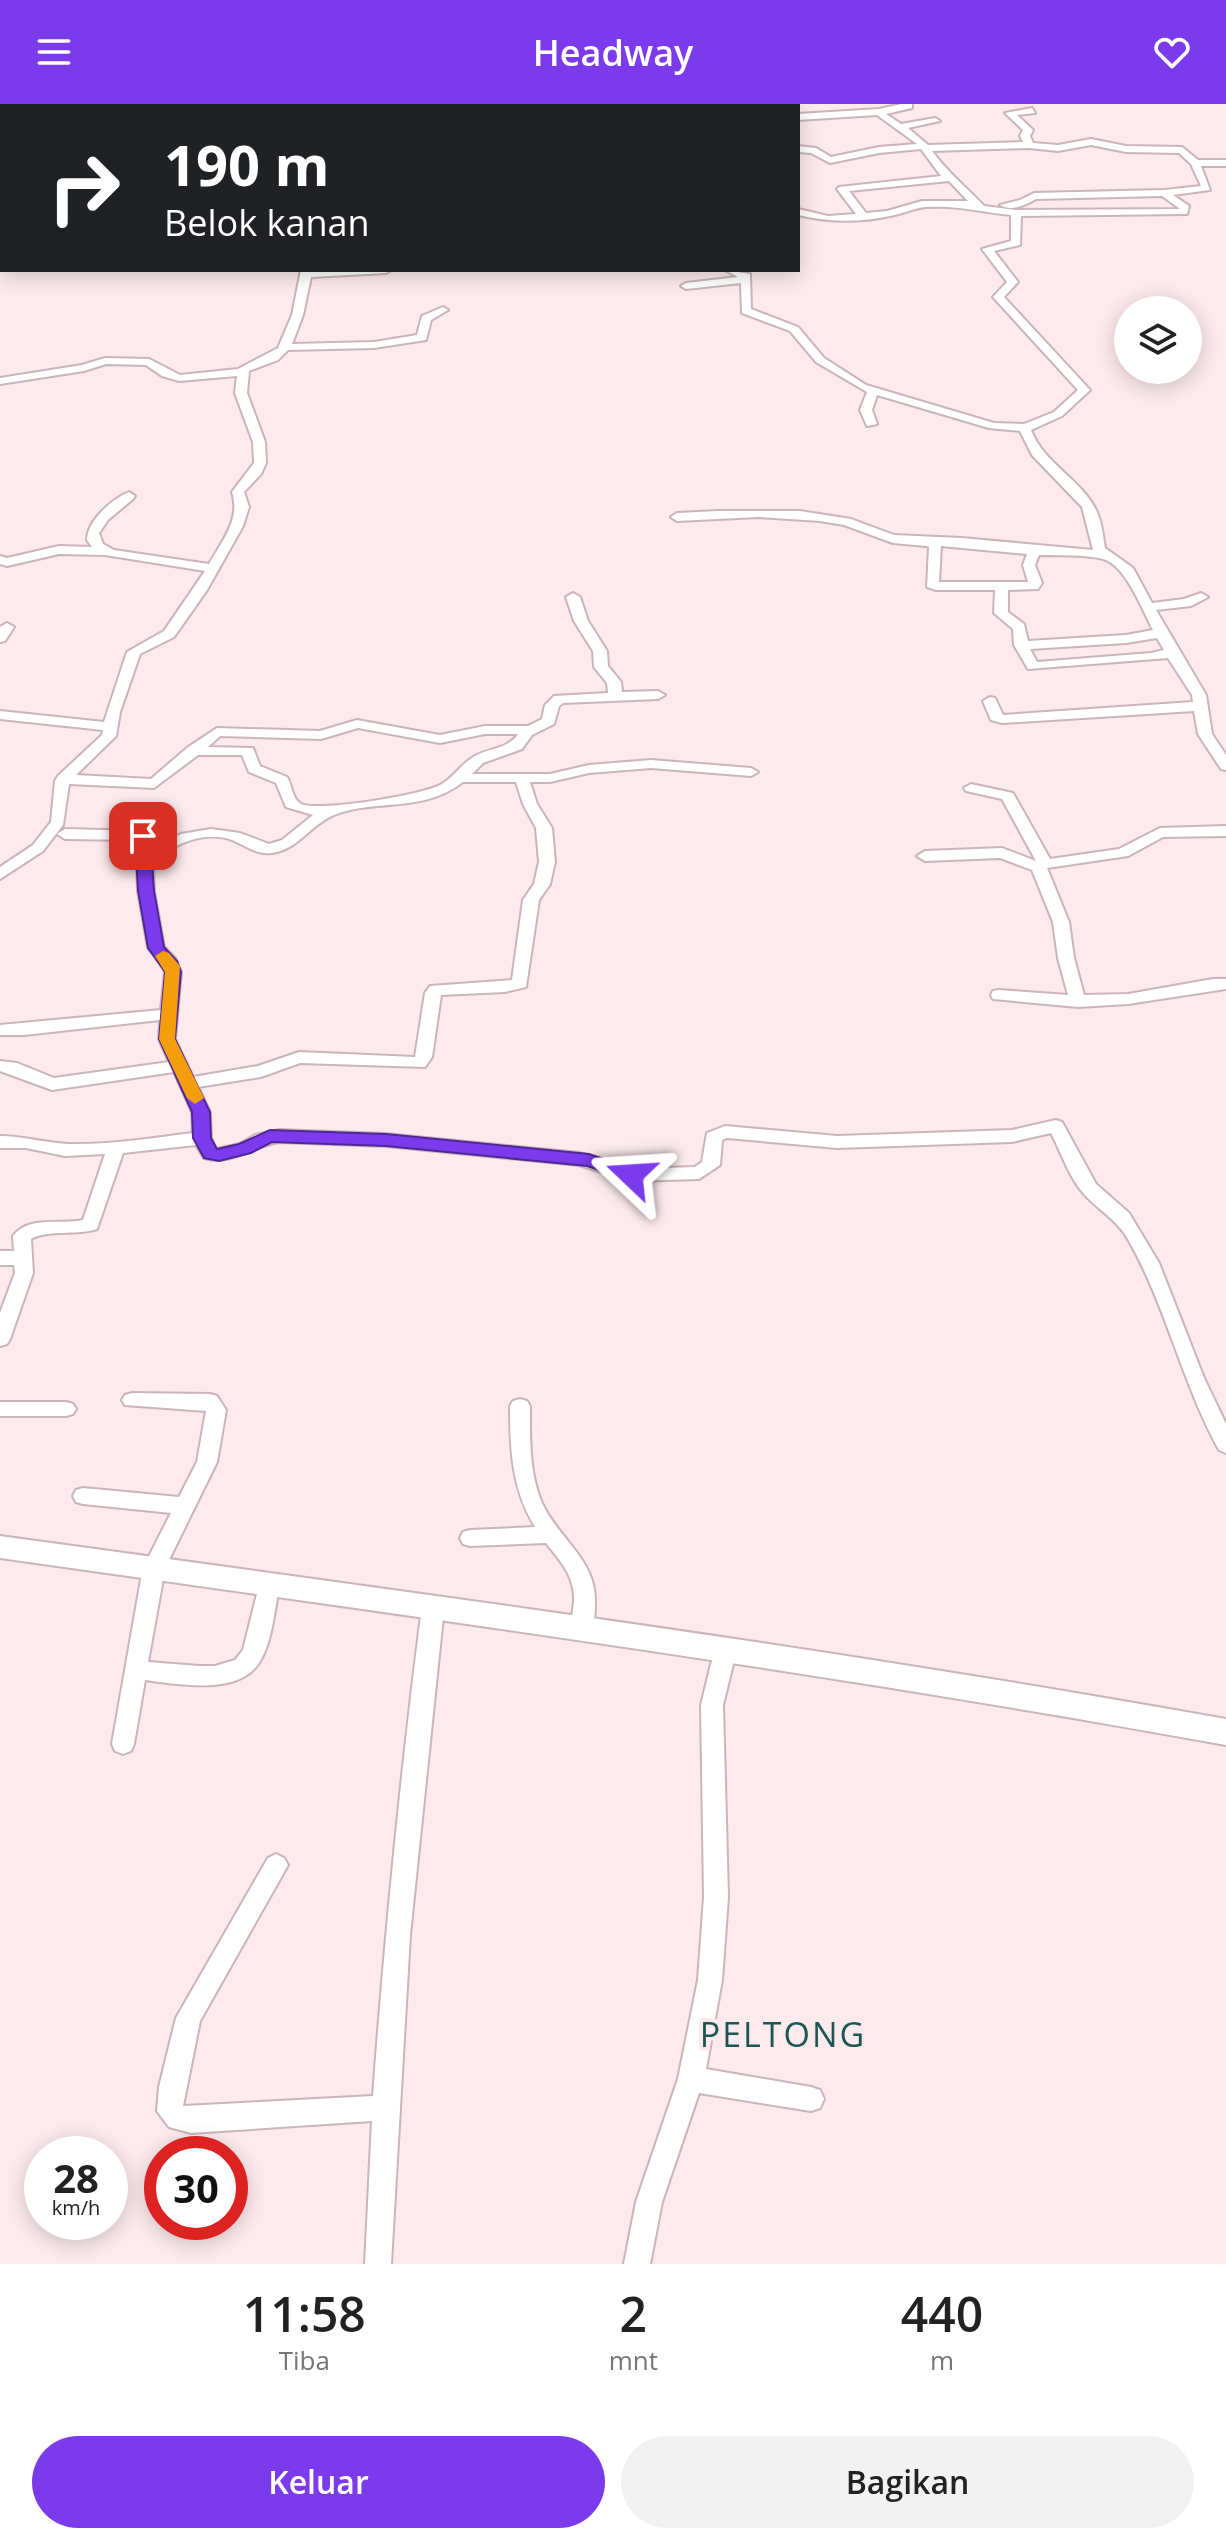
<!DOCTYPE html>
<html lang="id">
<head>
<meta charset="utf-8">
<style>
	:root { --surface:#fff; --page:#f2f2f2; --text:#222; --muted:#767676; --accent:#7c3aed }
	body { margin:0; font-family:"Open Sans",sans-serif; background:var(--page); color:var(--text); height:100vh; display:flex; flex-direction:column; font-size:30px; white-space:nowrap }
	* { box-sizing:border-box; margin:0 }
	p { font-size:26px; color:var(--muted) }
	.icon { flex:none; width:44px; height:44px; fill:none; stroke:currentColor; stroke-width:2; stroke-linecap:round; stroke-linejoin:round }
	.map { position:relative; height:2160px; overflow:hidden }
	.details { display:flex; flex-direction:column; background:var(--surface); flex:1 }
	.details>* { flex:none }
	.hud { position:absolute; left:0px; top:0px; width:800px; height:168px; box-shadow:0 4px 20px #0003; background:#202124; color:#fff; overflow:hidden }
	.tools { position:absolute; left:1114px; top:192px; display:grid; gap:16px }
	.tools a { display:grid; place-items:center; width:88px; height:88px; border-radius:50%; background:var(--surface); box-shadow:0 4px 20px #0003; font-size:40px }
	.speed { position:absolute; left:24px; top:2032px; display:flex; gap:16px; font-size:40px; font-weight:700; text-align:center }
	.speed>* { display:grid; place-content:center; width:104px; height:104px; border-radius:50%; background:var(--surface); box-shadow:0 4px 20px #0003; line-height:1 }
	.speed small { font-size:20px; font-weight:400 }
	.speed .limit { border:12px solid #d22; background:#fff; color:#111 }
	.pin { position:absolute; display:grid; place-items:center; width:68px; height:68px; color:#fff; margin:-34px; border-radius:16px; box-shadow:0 4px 12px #0006 }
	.me { position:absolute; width:88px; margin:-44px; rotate:290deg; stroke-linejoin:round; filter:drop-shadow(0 0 6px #0008) }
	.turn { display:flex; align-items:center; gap:28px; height:168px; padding:0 32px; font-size:36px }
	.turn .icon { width:104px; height:104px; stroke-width:2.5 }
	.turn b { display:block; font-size:56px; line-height:68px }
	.eta { display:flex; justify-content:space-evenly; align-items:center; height:136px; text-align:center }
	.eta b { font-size:48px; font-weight:600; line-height:56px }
	.action { display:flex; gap:16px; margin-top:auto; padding:16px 32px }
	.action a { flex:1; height:92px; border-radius:48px; background:var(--accent); color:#fff; font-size:32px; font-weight:600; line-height:92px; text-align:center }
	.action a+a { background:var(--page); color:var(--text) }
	header { display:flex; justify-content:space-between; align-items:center; height:104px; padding:0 32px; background:var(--accent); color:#fff; font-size:36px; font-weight:600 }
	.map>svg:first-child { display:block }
</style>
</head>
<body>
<header><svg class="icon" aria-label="menu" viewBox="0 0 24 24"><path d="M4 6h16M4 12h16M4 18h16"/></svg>Headway<svg class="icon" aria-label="heart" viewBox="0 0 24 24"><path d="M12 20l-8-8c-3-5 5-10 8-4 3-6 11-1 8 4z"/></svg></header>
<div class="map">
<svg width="1226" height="2160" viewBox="0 0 1226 2160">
	<rect width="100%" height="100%" fill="#fdeaec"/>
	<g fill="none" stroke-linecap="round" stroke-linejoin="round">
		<g stroke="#cbb5b8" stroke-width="4">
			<path id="minor" d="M338 0H348L337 2Z
				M467 0H477L479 2H469Z
				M902 0H912V4L886 10 901 20 935 14 940 17 908 24 928 41 1023 38 1020 32 1023 26 1005 9 1032 4 1035 9 1017 11 1033 26 1030 32 1033 39 1058 41 1091 35 1126 42 1182 43 1198 56H1226V62H1201L1210 86 1173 91 1189 102 1187 110 1021 112 1020 141 994 147 1018 178 1004 193 1090 286 1062 312 1031 326C1044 360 1080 374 1096 406 1102 418 1103 432 1105 444L1133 464 1152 499 1184 495 1201 489 1208 493 1191 502 1156 506 1206 591 1212 630 1226 651V666L1221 665 1198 630 1194 607 1002 619 991 616 983 597 990 593 995 594 1003 611 1193 598 1192 591 1168 554 1028 565 1014 541 1013 525 994 509 995 486H936L927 483 929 443 926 442 893 439 844 421 820 417 759 413 677 417 671 413 677 409 718 407H800L851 415 894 431 962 434 1093 446 1082 403 1032 351 1020 327 989 324 877 291 872 306 877 320 867 322 860 306 867 288 816 258 790 227 742 209 741 179 686 185 681 182 686 179 738 173 725 166 750 170 751 205 798 223 824 254 866 281 994 319 1024 320 1054 308 1078 286 993 193 1007 178 982 145 1011 137V111C980 108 958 101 926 103 914 104 902 110 890 112 859 119 828 118 798 111V105L828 112 856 110 837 85 839 83 941 72 921 45 879 49 830 59 811 49 798 48V42L816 44 831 53 879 43 917 40 877 11 798 16V10L879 5ZM1091 41 1126 48 1179 49 1191 60 1201 82 1164 86 1034 89 1020 96 1000 101C1011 108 1026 101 1036 95L1162 92 1180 105 1016 106 984 102C966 83 947 68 932 47L1029 44 1058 47ZM949 77 968 97H922L887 107 866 109 849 87ZM941 442 1027 450 1023 461 1028 478H939ZM1039 451C1059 452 1083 450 1103 455 1125 460 1143 507 1153 526L1126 531 1028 537 1024 520 1008 508V486L1038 485 1042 479 1035 461ZM1157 534 1164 546 1151 549 1037 558 1030 545 1126 539Z
				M301 166H391L386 169 311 173 303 211 292 240 374 238 417 231 422 212 443 203 448 206 431 216 426 236 374 244 288 246 278 256 249 267 247 289 265 338 266 359 261 370 244 388 249 403 243 422 207 486 174 533 140 550 120 608 116 632 76 671 151 675 187 644 217 624 320 627 357 616 440 631 485 622H528L542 615 545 601 554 592 608 589 607 579 594 563 593 547 574 517 566 493 573 489 580 493 588 517 607 547 608 562 621 578 622 588 658 587 665 591 658 595 563 599 559 602 554 620 532 631 522 645 483 659 472 670H550L589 661 651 656 751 664 758 668 751 672 651 664 589 669 550 678H530L537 700 552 724 555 758 550 780 539 796 526 883 505 888 441 891 432 953 425 963 300 959 261 973 198 983 210 1008 211 1034 216 1045 240 1040 255 1031 279 1026 386 1030 580 1049 632 1065 695 1063 702 1058 707 1029 725 1022 837 1032 1012 1026 1056 1016 1062 1018 1096 1080 1129 1109 1159 1159 1204 1274 1226 1320V1349L1219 1346C1182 1279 1166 1202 1129 1137 1118 1116 1098 1106 1083 1089 1069 1073 1061 1048 1051 1029L1012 1038 837 1044 727 1034 722 1036 720 1061 699 1075 631 1077 579 1061 386 1042 279 1038C253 1042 232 1062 204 1054L196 1041 123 1049 97 1125C76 1132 49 1125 31 1135L33 1169 10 1235 7 1240 0 1242V1209L15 1169 14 1161H0V1147H14L13 1132C29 1111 61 1121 83 1116L105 1050 65 1052 26 1044H0V1032C23 1032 45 1039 68 1040 110 1041 152 1034 193 1029L192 1008 174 968 52 986 0 967V957L17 959 54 974 169 958 159 935 160 916 24 931H0V921L161 906 165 868 162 859 148 844 138 787 136 736 65 735 57 730 65 725 143 727 151 732 152 744 181 730 211 725 240 729 269 740 282 736 313 711 286 703 276 679 249 668 242 651H198L154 684 69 680 63 721 43 747 0 775V763L33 741 51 718 55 677 58 672 102 631 103 626 0 615V607L104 618 127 548 164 527 205 467 105 451 59 450 7 462 0 460V452L7 454 59 442 92 443 87 436C87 417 112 395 129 388L135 392 133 395 108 416 99 429 103 440 114 446 209 460C222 437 241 415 232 388L254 359 253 338 235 289 237 272 179 277 162 272 146 261 106 260 84 267 0 280V274L82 261 105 254 149 255 180 271 238 265 278 244 292 211ZM358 624 440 639 485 630H518C508 645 490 644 475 652 462 659 454 673 442 680 424 691 318 708 301 700 292 695 292 681 287 673L260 662 253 644 208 643 220 632 321 635ZM463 678H516L523 700 536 724 539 758 534 780 523 796 512 876 430 882 425 889 415 953 299 948 258 962 193 973 175 935 181 868 175 854 164 843 154 787 153 759C171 740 205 726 232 736 245 741 256 751 272 749 299 745 310 721 334 711 377 694 421 710 463 678Z
				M7 519 14 523 5 537 0 538V523Z
				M971 680 1013 689 1050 755 1119 745 1160 724 1226 722V732L1163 733 1128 752 1047 764 1069 818 1074 854 1084 891 1128 890 1213 875H1226V885L1128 900 1078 903 993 895 991 891 993 887 999 886 1068 891 1058 854 1053 818 1032 766 1000 754 925 757 917 752 925 747 1002 744 1036 757 1002 695 966 687 964 684Z
				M132 1289 210 1290 217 1292 226 1306 217 1358 165 1464 148 1558 199 1562H215L235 1556 243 1546 261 1474 269 1471 277 1474 280 1480C274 1505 273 1537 259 1559 237 1592 178 1580 145 1576L134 1640 131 1647 123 1650 115 1647 112 1640 143 1464 171 1409 83 1400 76 1398 73 1392 76 1386 83 1384 179 1393 197 1358 206 1307 125 1301 122 1296 125 1291Z
				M520 1295 527 1297 530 1302C530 1335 529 1369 542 1399 559 1436 597 1456 595 1500 595 1511 594 1521 590 1530L582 1533 574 1530C569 1520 573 1509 574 1498 575 1472 561 1458 546 1439L470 1442 463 1440 460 1434 463 1428 470 1426 535 1423C512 1385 510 1346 510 1302L513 1297Z
				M0 1298H66L73 1300 76 1305 73 1310 66 1312H0Z
				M433 1494 441 1497 444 1503 410 1831 391 2160H365L372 2017 191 2029 169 2023 157 2007 159 1983 176 1914 268 1754 276 1750 284 1754 288 1761 200 1917 183 2002 373 1992C385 1829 401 1666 422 1503L425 1497Z
				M726 1535 734 1538 737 1544 723 1601 728 1793 722 1876 706 1965 811 1983 820 1986 824 1995 820 2004 811 2007 699 1989 662 2098 650 2160H624L636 2098 678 1975 698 1876 704 1793 701 1601 715 1544 718 1538Z"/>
		</g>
		<g stroke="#cbb5b8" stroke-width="4">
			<path id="tertiary" d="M0 1432C410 1488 819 1542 1226 1615V1641C819 1567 410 1512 0 1454Z"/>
		</g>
		<use href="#minor" fill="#fff" fill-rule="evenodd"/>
		<use href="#tertiary" fill="#fff" fill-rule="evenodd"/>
	</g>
	<path fill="#7c3aed" stroke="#51269a" stroke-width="2" d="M143 728 150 732 154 787 164 843 177 857 181 868 175 935 210 1008 211 1034 217 1045 239 1040 270 1026 386 1030 589 1050 637 1066 640 1071 637 1075 631 1077 587 1062 386 1042 272 1038 251 1049 219 1057 204 1054 193 1034 192 1008 159 935 165 868 148 844 138 787 135 732Z"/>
	<path fill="#f59e0b" d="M163 847 169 849 180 862 175 935 204 994 195 1000 187 994 159 935 165 868 155 852Z"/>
	<g text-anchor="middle" stroke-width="8" stroke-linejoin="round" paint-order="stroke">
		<g font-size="34" letter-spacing="2" fill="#1c5653" stroke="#fdeaec">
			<text x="783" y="1943">PELTONG</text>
		</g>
	</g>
</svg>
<div class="tools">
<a><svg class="icon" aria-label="layers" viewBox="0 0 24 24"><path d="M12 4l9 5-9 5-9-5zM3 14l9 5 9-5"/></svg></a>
</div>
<div class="speed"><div>28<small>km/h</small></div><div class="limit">30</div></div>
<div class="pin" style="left:143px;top:732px;background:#d93025"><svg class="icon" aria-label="arrive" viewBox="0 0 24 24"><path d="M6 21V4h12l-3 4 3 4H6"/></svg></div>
<svg class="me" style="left:631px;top:1071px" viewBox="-20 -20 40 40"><path d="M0-17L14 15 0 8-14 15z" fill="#7c3aed" stroke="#fff" stroke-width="4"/></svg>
<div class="hud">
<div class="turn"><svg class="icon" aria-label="right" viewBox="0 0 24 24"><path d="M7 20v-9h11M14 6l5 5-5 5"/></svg><div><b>190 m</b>Belok kanan</div></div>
</div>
</div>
<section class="details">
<div class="eta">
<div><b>11:58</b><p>Tiba</p></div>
<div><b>2</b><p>mnt</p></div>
<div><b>440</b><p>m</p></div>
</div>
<div class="action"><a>Keluar</a><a>Bagikan</a></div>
</section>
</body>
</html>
